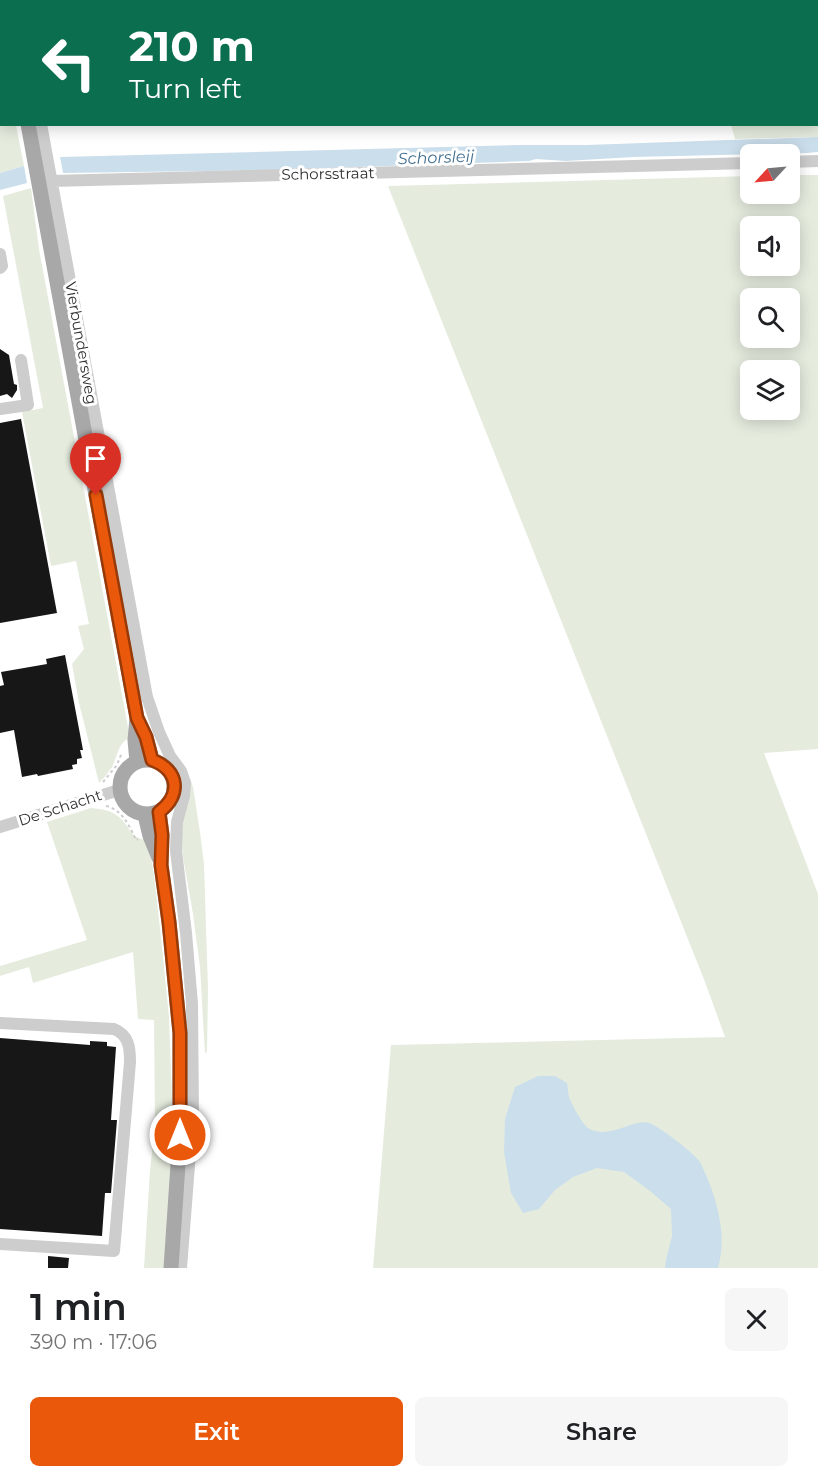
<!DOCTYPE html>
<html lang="en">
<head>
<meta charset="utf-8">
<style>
	:root { --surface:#fff; --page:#f6f6f6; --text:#202124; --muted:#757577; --accent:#ea580c }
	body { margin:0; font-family:Montserrat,sans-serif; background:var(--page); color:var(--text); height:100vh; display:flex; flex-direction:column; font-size:22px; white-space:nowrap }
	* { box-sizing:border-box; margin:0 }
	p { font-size:20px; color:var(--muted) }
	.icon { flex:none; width:33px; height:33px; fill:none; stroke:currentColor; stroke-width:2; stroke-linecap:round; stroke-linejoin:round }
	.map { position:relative; height:1268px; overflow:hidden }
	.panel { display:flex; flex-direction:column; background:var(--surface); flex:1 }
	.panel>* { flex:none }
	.top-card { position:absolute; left:0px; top:0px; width:819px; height:126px; box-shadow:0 3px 15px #0003; background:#0b6e4f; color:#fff; overflow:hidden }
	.needle { width:39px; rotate:244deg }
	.buttons { position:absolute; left:740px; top:144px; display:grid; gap:12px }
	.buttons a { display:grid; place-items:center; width:60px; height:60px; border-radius:9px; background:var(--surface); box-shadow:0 3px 15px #0003; font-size:30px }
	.pin { position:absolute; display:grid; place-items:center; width:51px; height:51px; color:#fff; margin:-62px -26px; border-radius:50% 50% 50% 0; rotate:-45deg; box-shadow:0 0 6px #0007 }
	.pin .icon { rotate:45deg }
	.me { position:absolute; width:66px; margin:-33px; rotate:0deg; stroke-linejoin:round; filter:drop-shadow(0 0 4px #0008) }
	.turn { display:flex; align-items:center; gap:21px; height:126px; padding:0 30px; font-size:27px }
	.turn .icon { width:78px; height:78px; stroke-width:2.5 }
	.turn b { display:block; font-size:42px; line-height:51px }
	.round { display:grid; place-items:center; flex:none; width:63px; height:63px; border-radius:9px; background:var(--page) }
	.head { display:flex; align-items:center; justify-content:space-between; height:102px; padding:0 30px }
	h1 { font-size:36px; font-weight:600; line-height:45px }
	.action { display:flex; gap:12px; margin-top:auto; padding:12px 30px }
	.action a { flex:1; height:69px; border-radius:9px; background:var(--accent); color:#fff; font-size:24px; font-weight:600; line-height:69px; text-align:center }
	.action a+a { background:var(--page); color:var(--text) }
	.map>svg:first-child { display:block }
</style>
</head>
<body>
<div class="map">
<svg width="818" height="1268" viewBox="0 0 818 1268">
	<rect width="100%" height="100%" fill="#fff"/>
	<path fill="#e5ecde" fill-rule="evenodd" d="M697 0H818V137L735 139 731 125 818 124V2H697Z
		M0 43 2 50V124L16 125 24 166 0 173Z
		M789 175H818V749L764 753 818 894V1268H373L391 1045 725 1037 705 982 388 186 750 176V194H789ZM750 226H789V266H750ZM750 298H789V338H750ZM750 370H789V410H750Z
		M31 188 39 249 130 738C118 742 118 756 112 767 108 773 104 778 99 783L79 703 72 664 84 649 78 626 89 624 76 561 51 566 22 412 43 408 3 196Z
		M190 778 193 787 200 832 204 864 208 989 207 1051 205 1054 200 967 193 914 183 857 180 830 190 791Z
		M91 808C101 809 111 810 119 817 131 827 130 839 148 840L154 875 161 937 169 1017 172 1099 173 1154 165 1268H144L150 1170 155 1125 154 1020 138 1019 133 952 33 983 29 967 0 976V966L87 940 47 822Z"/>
	<path fill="#cbdeeb" d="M818 137V152L807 153 633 157 566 161 536 159 529 161 270 170 63 173 60 157 519 145H587Z
		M24 166 27 183 0 190V173Z
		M538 1076H555L567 1083C568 1088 568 1093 569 1097 571 1103 583 1125 588 1128 608 1141 633 1118 649 1123 659 1126 695 1154 700 1162 702 1165 704 1171 706 1175 718 1203 727 1237 718 1268H665L666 1260 672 1236 671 1209 650 1191 624 1172 597 1168 573 1177 555 1190 539 1209 523 1213 511 1193 504 1152 505 1119 515 1087Z"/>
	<path fill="#171717" d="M0 349 9 355 14 384 17 385V390L12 398 7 394 0 396Z
		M21 419 57 613 0 623V423Z
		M65 655 83 750H80L82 758 77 759V764L72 765 73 769 38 776 37 774 22 777 14 730 0 733V686L4 685 1 672 47 664 46 659Z
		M0 1038 90 1045V1041L107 1042V1046L116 1047 111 1120H117L111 1193H105L102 1236 0 1229Z
		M48 1256 69 1258 68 1268H48Z"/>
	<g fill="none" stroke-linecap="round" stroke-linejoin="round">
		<path stroke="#cdcdcd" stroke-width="2" stroke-dasharray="3 3" stroke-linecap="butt" d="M103 782 117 765 122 752
			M106 806C122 809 130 827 136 840L138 839"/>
		<path stroke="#cdcdcd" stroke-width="12" d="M24 2V0
			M41 124 147 697 159 732 170 756 181 771 185 783 184 796 177 822 176 851 186 933 192 1004 193 1114 181 1268
			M789 162 818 161
			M51 181 750 163
			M0 254 2 266 0 268
			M0 409 28 405 21 360
			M0 827 119 790
			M0 1023 114 1029C129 1035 130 1048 130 1062L114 1251 0 1244"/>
		<path stroke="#a8a8a8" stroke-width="15" d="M9 0V2
			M0 8 2 10
			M28 124 137 718 135 740 137 762
			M137 718 146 737 152 760
			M120 787a27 27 0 1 1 54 0a27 27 0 1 1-54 0Z
			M159 812 162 835 161 865 169 922 180 1033V1135L171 1268
			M145 815 150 836 159 858"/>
	</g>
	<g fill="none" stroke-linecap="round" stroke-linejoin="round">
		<g stroke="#983908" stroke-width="15">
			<path id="route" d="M96 495 137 718 146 737 152 760C179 770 182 795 159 812L162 835 161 865 169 922 180 1033V1135"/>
		</g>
		<use href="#route" stroke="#ea580c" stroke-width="10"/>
	</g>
	<g text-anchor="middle" stroke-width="6" stroke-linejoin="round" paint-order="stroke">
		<g font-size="15" fill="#303030" stroke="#fff">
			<text transform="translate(328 174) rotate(-1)" y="5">Schorsstraat</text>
			<text transform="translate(81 343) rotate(80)" y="5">Vierbundersweg</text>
			<text transform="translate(60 808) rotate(-18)" y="5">De Schacht</text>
		</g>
		<g font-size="16" font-style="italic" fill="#406f90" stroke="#fff">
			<text transform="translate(436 157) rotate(-2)" y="6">Schorsleij</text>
		</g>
	</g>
</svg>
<div class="buttons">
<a><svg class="needle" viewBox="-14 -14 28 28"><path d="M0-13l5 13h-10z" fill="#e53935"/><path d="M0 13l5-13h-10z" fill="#757577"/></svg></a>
<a><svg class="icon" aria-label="sound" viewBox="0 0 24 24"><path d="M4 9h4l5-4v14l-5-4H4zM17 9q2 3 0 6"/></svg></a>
<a><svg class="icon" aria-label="search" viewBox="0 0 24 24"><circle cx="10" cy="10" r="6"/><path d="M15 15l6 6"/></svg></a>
<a><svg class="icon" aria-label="layers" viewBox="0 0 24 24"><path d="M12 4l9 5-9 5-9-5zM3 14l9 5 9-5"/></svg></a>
</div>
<div class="pin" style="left:96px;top:495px;background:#d93025"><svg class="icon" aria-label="arrive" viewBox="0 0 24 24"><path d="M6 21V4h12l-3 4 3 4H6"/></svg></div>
<svg class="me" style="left:180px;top:1135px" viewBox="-20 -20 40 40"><circle r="17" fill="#ea580c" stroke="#fff" stroke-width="3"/><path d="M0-11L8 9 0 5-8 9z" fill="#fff"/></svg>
<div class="top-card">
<div class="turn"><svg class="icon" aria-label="left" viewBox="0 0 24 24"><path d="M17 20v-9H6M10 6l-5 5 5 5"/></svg><div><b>210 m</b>Turn left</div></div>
</div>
</div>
<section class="panel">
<div class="head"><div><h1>1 min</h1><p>390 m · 17:06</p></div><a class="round"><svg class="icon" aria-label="close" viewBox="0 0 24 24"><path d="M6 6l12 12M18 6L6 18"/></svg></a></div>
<div class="action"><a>Exit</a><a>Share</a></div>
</section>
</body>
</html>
